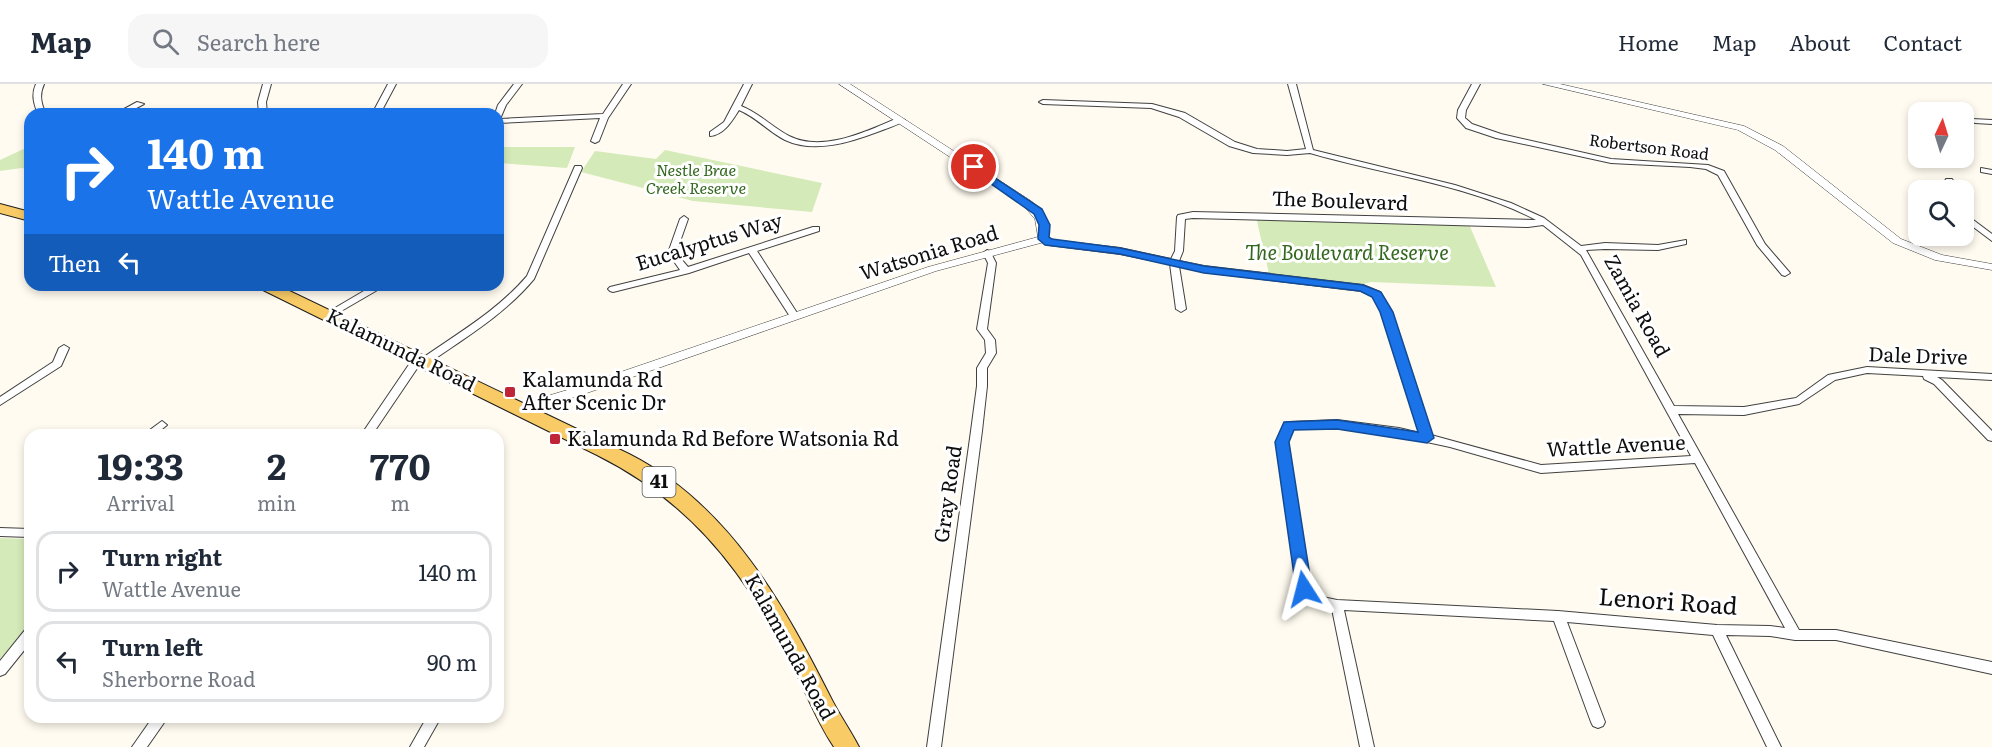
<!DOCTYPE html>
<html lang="en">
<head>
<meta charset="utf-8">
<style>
	:root { --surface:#fff; --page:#f6f6f7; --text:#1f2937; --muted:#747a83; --line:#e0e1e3 }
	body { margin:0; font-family:Literata,serif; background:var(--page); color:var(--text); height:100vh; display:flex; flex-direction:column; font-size:22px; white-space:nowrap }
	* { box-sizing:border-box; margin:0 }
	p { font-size:20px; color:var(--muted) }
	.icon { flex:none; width:33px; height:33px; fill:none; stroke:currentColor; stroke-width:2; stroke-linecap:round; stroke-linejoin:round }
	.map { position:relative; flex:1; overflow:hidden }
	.sheet { position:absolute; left:24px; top:345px; width:480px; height:294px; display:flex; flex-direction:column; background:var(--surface); border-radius:18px; box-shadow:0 3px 9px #0003 }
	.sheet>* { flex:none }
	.guide { position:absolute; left:24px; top:24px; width:480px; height:183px; border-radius:18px; box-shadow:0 3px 9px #0003; background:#1a73e8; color:#fff; overflow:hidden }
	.needle { width:39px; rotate:4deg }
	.tools { position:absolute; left:1908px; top:18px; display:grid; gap:12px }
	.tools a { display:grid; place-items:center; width:66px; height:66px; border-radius:12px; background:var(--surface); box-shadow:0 3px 9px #0003; font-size:30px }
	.pin { position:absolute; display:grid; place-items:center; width:51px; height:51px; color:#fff; margin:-26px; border:3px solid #fff; border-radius:50%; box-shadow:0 2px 6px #0007 }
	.me { position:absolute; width:66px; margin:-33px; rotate:351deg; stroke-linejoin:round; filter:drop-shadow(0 0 4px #0008) }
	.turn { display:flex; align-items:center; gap:21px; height:126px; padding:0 24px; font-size:27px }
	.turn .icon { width:78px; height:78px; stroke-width:2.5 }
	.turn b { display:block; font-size:42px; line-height:51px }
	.then { display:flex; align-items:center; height:57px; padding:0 24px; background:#0003; gap:12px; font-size:22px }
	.eta { display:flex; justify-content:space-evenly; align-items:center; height:102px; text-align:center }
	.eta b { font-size:36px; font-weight:700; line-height:42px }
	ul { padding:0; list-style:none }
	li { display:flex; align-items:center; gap:18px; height:81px; margin:0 12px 9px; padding:0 12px; border:3px solid var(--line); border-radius:18px }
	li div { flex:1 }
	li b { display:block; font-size:22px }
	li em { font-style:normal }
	header { display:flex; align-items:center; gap:36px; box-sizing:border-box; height:84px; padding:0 30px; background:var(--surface); border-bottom:2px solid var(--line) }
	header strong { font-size:28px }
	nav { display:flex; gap:33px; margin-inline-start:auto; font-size:21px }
	.search { width:420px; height:54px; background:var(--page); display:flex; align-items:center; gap:15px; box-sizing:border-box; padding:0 21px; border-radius:18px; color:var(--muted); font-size:22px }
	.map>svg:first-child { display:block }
</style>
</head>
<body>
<header>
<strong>Map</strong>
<div class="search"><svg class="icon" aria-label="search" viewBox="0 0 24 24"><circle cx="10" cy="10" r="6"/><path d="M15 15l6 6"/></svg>Search here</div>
<nav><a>Home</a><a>Map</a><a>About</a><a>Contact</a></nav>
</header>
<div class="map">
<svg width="1992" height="663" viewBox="0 0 1992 663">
	<rect width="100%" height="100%" fill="#fffbf0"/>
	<path fill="#d5eab9" d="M30 62V86L22 84 0 87V76Z
		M498 63H575L567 84 498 79Z
		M665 66 822 99 812 128 693 117 581 88 595 67 656 75Z
		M1256 133 1468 138 1496 203 1371 198 1352 203 1270 194Z
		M0 454 30 455V542L0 577Z"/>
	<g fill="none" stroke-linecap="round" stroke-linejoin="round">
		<g stroke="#414141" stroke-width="2">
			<path id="minor" d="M36 0H44C39 11 41 20 46 30H38C34 20 31 11 36 0Z
				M263 0H271L266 18 267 30H259L258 18Z
				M388 0H396L380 30H372Z
				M514 0H522L506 21 500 35 603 30 623 0H631L608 34 599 57 595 59 591 57 600 34 498 39V30H495L498 21Z
				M744 0H752L741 22C759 29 772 43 789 52 823 69 867 47 898 34L905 36C898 41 888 44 880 47 851 58 815 70 785 56 769 48 756 33 739 26 732 37 724 51 710 52V48L724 38Z
				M1288 0H1296L1313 66 1455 101 1511 119 1544 134 1581 162 1605 159 1658 161 1686 156V160L1658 166 1605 165 1586 166 1674 322 1744 323 1796 314 1828 291 1867 283 1992 290V296L1937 293 1942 296 1992 347V357L1988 356 1934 300 1924 295 1923 292 1867 289 1835 296 1799 320 1744 331 1678 330 1799 546H1836L1992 578V590L1836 556H1795L1770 552 1726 551 1781 663H1767L1713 551 1567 538 1605 638 1603 642 1598 644 1593 642 1591 638 1554 537 1344 526 1374 663H1360L1332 525 1310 520 1298 505 1277 358 1285 339 1289 338 1337 336 1399 344 1420 349 1381 228 1373 212 1361 207 1204 188 1179 182 1186 225 1181 228 1176 225 1170 180 1120 170 1049 161 1040 155 1044 152 1051 156 1120 164 1171 175 1175 167 1177 133 1178 131 1193 128 1536 136C1471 101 1381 90 1310 69L1287 71 1253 69 1229 62 1179 33 1151 24 1043 20 1039 18 1043 16 1152 20 1185 29 1235 58 1257 65 1287 67 1306 65ZM1193 134 1528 143 1543 141 1581 171 1691 372 1541 381 1431 351 1391 228 1380 208 1363 201 1204 182 1179 177 1183 167 1185 135ZM1337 344 1399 352 1450 363 1541 389 1695 379 1785 544 1770 542 1717 541 1558 527 1337 516 1318 512 1310 503 1287 358 1293 345Z
				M1472 0H1480L1466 26 1465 34 1472 40 1501 50 1611 75 1708 81 1724 87 1765 160 1790 189 1785 192 1782 191 1757 161 1718 91 1706 85 1690 83 1611 79 1496 54 1466 44 1457 34 1458 26Z
				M137 18 144 20 125 30H115Z
				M1972 35 1992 36V40L1975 39 1971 37Z
				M575 82H581L582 84 534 195C505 230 466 253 429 279L418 283 372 351H361L410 279 421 275C458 249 497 227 527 192Z
				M1981 84 1992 86V90L1981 88Z
				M1946 95H1952L1959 106H1951L1945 97Z
				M1964 129 1992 150V157L1964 136Z
				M684 132 688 135 676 169 688 183 813 143H819V147L757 167 799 232 797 234H791L749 169 689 189 613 208 610 207 608 205 610 203 680 186 668 169 680 135Z
				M987 166 990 167 996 179 987 245 995 256 996 269 987 284V302L982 347 941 663H927L971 347 977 302V284L986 269 985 256 977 245 988 179 983 169Z
				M374 201H386L331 233H325L323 231Z
				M64 261 69 264 61 282 0 321V313L53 278 59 264Z
				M162 337 167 341 155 351H143Z
				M0 444 30 445V453L0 452Z
				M30 545V559L5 590 0 592V577L25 546Z
				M153 633H168L147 663H132Z
				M427 633H441L424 663H410Z"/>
		</g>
		<g stroke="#414141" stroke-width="1">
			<path id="tertiary" d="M839 0H850L1031 117C1043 127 1054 141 1048 157L936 187 584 310 522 329 517 327 515 324 517 321 574 304 928 183 1038 153 1035 135 1023 121Z
				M1543 0H1560L1744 42 1783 62 1901 155 1942 171 1992 180V186L1935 176 1893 159 1775 66 1738 46Z"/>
		</g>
		<g stroke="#1f1f1f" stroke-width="2">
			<path id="primary" d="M0 120 30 128V137L0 129Z
				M257 201H277L629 370C729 421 783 519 832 616 840 632 851 647 859 663H834C813 632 802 597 784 565 738 479 685 415 597 371L259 204Z"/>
		</g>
		<use href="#minor" fill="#fff" fill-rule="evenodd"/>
		<use href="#tertiary" fill="#fff" fill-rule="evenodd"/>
		<use href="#primary" fill="#f9cb66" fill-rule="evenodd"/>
	</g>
	<path fill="#1a73e8" stroke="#114b97" stroke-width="1.5" d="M974 80 1042 125 1050 141 1049 153 1052 155 1120 164 1204 182 1363 201 1381 208 1393 228 1434 354 1427 359 1337 345 1294 346 1289 358 1312 505 1310 510 1304 512 1298 510 1296 505 1275 358 1284 338 1337 336 1418 348 1380 228 1372 213 1360 207 1204 189 1120 170 1045 161 1038 155 1039 141 1034 130 970 85V81Z"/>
	<g fill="#bf2537" stroke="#fff" stroke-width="2">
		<rect x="504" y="302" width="12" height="12" rx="3"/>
		<rect x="549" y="349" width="12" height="12" rx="3"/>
	</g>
	<g text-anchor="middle" stroke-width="6" stroke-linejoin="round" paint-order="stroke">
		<g font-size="16" fill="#0e0e0e" stroke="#fff">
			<text transform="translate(1649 63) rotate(7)" y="6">Robertson Road</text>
		</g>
		<g font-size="16" font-style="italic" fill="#32671e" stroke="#fff">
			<text x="696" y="92">Nestle Brae<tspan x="696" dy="18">Creek Reserve</tspan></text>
		</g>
		<rect fill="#fff" stroke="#565656" stroke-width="1.5" x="642.5" y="383" width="33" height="30" rx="4.5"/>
		<g font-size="18" font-weight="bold" fill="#0e0e0e">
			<text x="659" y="404">41</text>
		</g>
		<g font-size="20" fill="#0e0e0e" stroke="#fff">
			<text transform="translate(1340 117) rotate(2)" y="7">The Boulevard</text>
			<text transform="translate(709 158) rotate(-17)" y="7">Eucalyptus Way</text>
			<text transform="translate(929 169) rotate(-17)" y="7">Watsonia Road</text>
			<text transform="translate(1637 222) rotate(61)" y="7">Zamia Road</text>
			<text transform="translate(401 266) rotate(26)" y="7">Kalamunda Road</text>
			<text transform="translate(1918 272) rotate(2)" y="7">Dale Drive</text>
			<text transform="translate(1616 362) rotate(-3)" y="7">Wattle Avenue</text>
			<text transform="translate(948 410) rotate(-82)" y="7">Gray Road</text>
			<text transform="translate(790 563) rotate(61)" y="7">Kalamunda Road</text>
		</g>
		<g font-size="20" font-style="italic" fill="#32671e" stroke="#fff">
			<text x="1347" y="176">The Boulevard Reserve</text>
		</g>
		<g font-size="20" fill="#0e0e0e" stroke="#fff" text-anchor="start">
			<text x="522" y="303">Kalamunda Rd<tspan x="522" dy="23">After Scenic Dr</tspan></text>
			<text x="567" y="362">Kalamunda Rd Before Watsonia Rd</text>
		</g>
		<g font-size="24" fill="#0e0e0e" stroke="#fff">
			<text transform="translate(1668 518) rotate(4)" y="8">Lenori Road</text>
		</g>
	</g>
</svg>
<div class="tools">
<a><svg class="needle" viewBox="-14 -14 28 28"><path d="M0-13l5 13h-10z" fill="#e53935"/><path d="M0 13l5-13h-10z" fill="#747a83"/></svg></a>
<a><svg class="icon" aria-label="search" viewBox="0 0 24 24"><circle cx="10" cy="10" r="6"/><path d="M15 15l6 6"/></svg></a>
</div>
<div class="pin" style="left:974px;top:83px;background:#d93025"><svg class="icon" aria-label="arrive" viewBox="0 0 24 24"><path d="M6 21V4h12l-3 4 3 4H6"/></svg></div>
<svg class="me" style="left:1304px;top:505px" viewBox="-20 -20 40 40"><path d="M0-17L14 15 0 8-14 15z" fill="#1a73e8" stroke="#fff" stroke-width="4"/></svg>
<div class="guide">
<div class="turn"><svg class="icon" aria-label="right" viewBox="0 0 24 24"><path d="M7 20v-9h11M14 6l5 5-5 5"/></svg><div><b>140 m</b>Wattle Avenue</div></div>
<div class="then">Then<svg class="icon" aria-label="left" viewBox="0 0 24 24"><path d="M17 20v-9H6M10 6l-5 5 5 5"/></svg></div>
</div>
<section class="sheet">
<div class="eta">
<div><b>19:33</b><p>Arrival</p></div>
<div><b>2</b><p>min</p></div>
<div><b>770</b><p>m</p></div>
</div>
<ul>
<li><svg class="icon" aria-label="right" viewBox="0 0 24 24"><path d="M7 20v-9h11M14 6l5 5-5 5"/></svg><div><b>Turn right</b><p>Wattle Avenue</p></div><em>140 m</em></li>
<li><svg class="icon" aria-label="left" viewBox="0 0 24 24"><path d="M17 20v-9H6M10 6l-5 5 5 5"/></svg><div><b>Turn left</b><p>Sherborne Road</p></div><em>90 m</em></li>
</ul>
</section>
</div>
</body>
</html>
